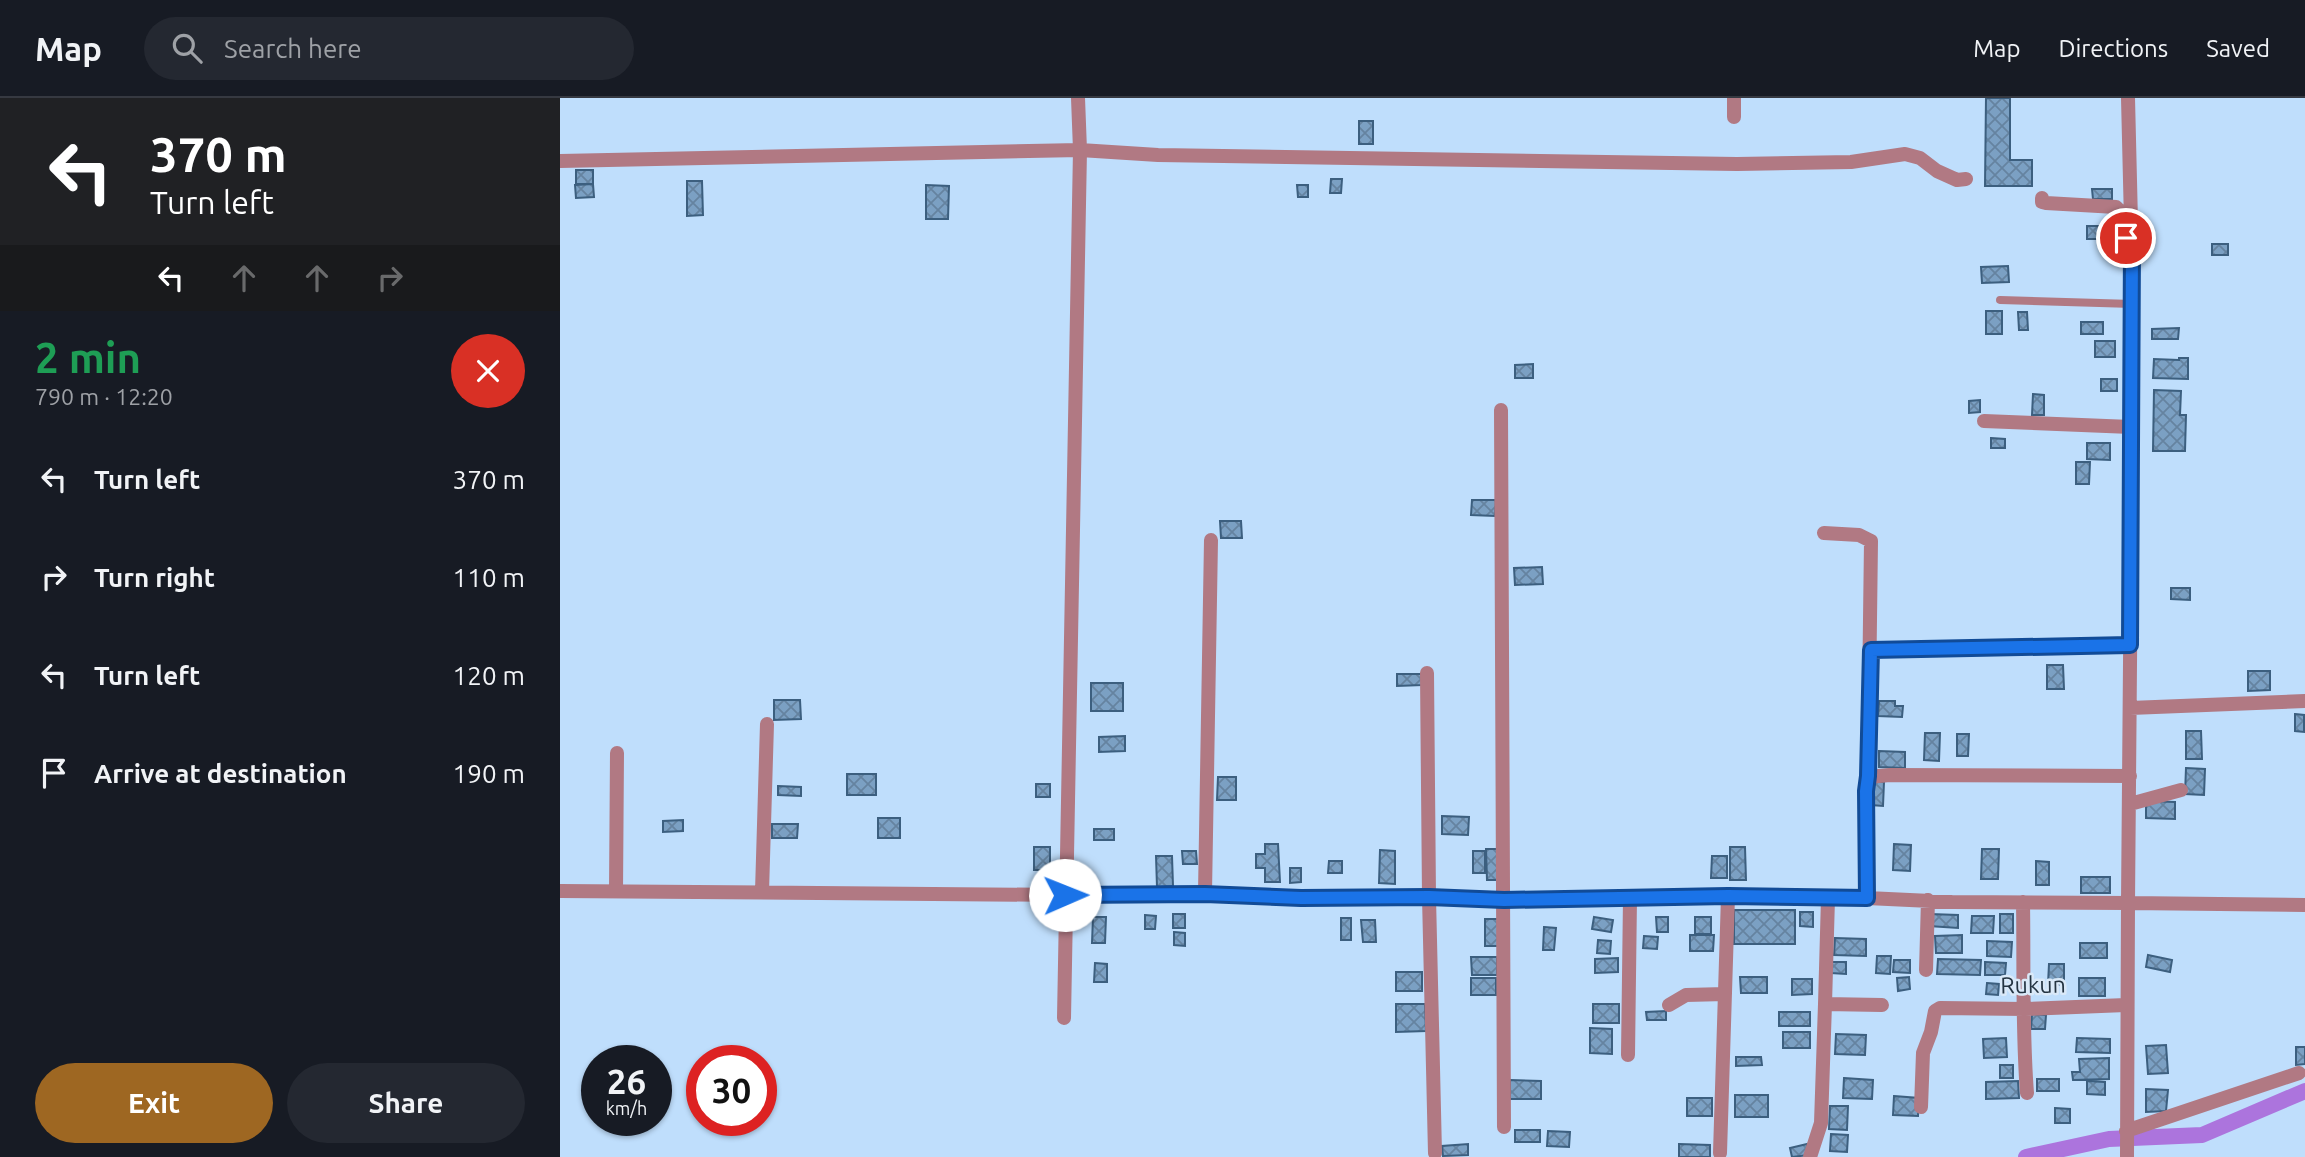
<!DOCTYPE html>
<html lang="en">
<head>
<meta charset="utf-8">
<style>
	:root { --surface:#171b24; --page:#242831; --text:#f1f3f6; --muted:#9ea1a6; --line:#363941; --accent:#9e6722 }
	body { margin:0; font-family:Ubuntu,sans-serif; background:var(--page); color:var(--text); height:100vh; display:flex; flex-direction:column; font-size:26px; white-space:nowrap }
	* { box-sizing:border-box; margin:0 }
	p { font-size:23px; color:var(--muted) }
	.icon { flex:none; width:38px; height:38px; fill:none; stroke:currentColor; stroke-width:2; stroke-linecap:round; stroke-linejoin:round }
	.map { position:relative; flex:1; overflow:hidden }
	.drawer { display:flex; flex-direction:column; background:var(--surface); width:560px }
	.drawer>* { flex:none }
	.guide { background:#202124; color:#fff; overflow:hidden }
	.speed { position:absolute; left:21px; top:947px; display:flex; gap:14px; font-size:35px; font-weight:700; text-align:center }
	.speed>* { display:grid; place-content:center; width:91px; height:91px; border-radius:50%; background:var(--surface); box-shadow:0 2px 5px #0004; line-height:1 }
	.speed small { font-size:18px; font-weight:400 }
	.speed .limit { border:10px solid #d22; background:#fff; color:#111 }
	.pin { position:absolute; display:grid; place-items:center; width:60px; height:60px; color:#fff; margin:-30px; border:4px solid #fff; border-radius:50%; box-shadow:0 2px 7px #0007 }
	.me { position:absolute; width:77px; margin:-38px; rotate:89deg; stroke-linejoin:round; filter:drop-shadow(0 0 5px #0008) }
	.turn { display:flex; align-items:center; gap:24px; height:147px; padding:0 35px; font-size:32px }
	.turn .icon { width:91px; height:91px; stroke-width:2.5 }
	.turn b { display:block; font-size:49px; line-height:60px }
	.lanes { display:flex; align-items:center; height:66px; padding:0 35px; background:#0003; justify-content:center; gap:35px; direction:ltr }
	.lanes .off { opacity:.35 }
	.round { display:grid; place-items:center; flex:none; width:74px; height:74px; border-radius:37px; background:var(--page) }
	.head { display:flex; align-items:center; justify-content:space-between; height:119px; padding:0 35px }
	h1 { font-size:42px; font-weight:700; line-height:52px; color:#1e9e55 }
	.primary-button { display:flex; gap:14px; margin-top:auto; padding:14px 35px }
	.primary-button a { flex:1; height:80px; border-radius:42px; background:var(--accent); color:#fff; font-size:28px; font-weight:700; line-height:80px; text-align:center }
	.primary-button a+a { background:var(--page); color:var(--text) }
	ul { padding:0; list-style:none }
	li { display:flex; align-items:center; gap:21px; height:98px; padding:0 35px }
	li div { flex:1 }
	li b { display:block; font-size:26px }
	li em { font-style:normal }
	header { display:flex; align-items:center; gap:42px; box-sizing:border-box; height:98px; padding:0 35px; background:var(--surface); border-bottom:2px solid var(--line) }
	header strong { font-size:33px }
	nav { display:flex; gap:38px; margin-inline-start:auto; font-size:24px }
	.search { width:490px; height:63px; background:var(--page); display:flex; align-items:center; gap:18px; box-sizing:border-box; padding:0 24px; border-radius:38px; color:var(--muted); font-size:26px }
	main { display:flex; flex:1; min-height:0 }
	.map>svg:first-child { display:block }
</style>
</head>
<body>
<header>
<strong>Map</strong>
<div class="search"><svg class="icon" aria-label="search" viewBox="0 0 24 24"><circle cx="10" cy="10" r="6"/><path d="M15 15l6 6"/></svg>Search here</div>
<nav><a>Map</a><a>Directions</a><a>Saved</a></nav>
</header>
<main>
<section class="drawer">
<div class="guide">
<div class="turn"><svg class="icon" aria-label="left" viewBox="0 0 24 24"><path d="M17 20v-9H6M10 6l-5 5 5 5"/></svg><div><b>370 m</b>Turn left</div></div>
<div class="lanes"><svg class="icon" aria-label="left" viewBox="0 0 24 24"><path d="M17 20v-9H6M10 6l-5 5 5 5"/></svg><svg class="icon off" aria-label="ahead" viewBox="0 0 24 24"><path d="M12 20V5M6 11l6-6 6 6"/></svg><svg class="icon off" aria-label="ahead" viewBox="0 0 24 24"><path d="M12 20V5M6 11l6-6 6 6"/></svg><svg class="icon off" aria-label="right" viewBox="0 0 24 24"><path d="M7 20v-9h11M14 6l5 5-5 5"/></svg></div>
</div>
<div class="head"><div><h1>2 min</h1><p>790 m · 12:20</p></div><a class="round" style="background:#d93025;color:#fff"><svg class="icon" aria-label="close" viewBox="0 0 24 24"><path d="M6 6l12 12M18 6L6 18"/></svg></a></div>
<ul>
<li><svg class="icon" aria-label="left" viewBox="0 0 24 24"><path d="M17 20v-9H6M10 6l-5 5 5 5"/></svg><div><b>Turn left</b></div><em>370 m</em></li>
<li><svg class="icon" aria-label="right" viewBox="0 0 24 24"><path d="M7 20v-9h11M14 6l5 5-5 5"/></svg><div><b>Turn right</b></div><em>110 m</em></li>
<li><svg class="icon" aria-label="left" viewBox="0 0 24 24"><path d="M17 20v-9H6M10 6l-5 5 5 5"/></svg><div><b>Turn left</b></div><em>120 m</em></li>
<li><svg class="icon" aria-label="arrive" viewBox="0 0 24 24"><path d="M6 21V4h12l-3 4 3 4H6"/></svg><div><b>Arrive at destination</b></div><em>190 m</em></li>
</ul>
<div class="primary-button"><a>Exit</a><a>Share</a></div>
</section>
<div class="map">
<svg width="1745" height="1059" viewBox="0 0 1745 1059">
	<defs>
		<pattern id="building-cross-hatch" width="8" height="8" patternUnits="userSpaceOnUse" patternTransform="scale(1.75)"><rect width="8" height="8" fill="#7ba0c3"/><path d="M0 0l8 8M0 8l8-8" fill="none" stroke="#6583a0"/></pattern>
	</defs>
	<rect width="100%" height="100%" fill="#bfdefc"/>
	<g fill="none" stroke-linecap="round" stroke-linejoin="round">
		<path stroke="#ac74dd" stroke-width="16" d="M1466 1059 1549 1041 1642 1037 1745 993"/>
	</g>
	<path fill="url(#building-cross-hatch)" stroke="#3c5f7f" stroke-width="2" d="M1426 0H1450V62H1472V88H1425Z
		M799 23H813V46H799Z
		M16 72H33V86H16Z
		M771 81H782L781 95H770Z
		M127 83H142L143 117 127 118Z
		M33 86 34 99 16 100 15 87Z
		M366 87 389 88 388 121H366Z
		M737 87H748V99H738Z
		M1532 91H1552V101H1533Z
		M1527 128H1545L1544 141H1527Z
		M1652 146H1668V157H1652Z
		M1448 168 1449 184 1422 185 1421 169Z
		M1426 213H1442V236H1426Z
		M1458 214H1467L1468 232H1459Z
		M1521 224H1543V236H1521Z
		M1619 230 1618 241H1592V231Z
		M1535 243H1555V259H1535Z
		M1619 260H1628V281L1593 280 1594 261 1619 262Z
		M973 266V280H955V267Z
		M1541 281H1557V293H1541Z
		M1594 292 1621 293 1620 317H1626L1625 353H1593Z
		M1473 296 1484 297V317H1472Z
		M1420 302V314L1409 315V303Z
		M1431 340 1445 341V350H1431Z
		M1527 345H1550V362L1527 361Z
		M1516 364H1530L1529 386H1516Z
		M912 402H936L935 418 911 417Z
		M660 423H681L682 440H661Z
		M982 469 983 486 955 487 954 470Z
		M1611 490H1630V502L1611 501Z
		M1487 567H1503L1504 591H1487Z
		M1688 573H1710V592L1688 593Z
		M837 576H862V587L837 588Z
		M531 585H563V613H531Z
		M214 602H240L241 621 214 622Z
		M1319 603H1335V608H1343L1342 619 1318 618Z
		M1735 616 1744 617V634L1735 633Z
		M1626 633H1641L1642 661H1626Z
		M1365 635H1380L1379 663 1364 662Z
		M1397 636H1409L1408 658H1397Z
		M565 638V653L539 654V639Z
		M1319 653 1345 654V670L1319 669Z
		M1626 670 1645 671 1644 697 1625 696Z
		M287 676H316V697H287Z
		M658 679H676V702H657Z
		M1311 684H1324L1323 708 1311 707Z
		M476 686H490V699H476Z
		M218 688 241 689V698L218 697Z
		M1586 703 1615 704V721L1586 720Z
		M882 718 909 719 908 737 882 736Z
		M318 720H340V740H318Z
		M123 722V733L103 734V723Z
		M212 726H238L237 740H212Z
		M534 731H554V742H534Z
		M705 746H718L720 784H705V770H696V756H705Z
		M1334 746 1351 747 1350 773 1333 772Z
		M474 749H490V772H474Z
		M1170 749H1185L1186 782H1170Z
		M926 751H940L941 782H927Z
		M1422 751H1439L1438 781H1421Z
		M820 752 835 753V786L819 785Z
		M622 753H636L637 766H623Z
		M913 753H925V775H913Z
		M596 758H612L613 788 597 789Z
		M1152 758H1167V780H1151Z
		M769 763H782V775H768Z
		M1476 763 1489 764V787H1476Z
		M730 770H741V784L730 785Z
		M1521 779H1550V795H1521Z
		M1174 812H1235V846H1174Z
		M1240 814H1253V829L1240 828Z
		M613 816H625V830H613Z
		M1370 816 1398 817V830L1369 828Z
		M1440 816H1453V835H1440Z
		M585 817 596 818 595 831H585Z
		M1412 818H1434L1433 835H1411Z
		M533 819H546L545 845H532Z
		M1034 819 1053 822 1051 834 1032 831Z
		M1096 819H1108V834H1097Z
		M1135 819H1151V836H1135Z
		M781 820H791V842H781Z
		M925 821H940V848H925Z
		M801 822H815L816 844H803Z
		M984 829 996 830 994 852H983Z
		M614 834 625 835V848L614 847Z
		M1130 837H1154L1153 853H1130Z
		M1402 837V855H1376L1375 838Z
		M1084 838 1098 839 1097 851 1083 850Z
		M1275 840 1306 841V858L1274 857Z
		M1038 842 1051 843 1050 856 1037 855Z
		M1427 843 1452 844 1451 859 1427 858Z
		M1520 845H1547V860H1520Z
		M1588 857 1612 862 1610 874 1586 869Z
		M1317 858H1331L1330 876 1316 875Z
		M911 859H937V877H912Z
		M1058 860V874L1035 875V861Z
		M1378 861 1421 862 1420 877 1377 876Z
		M1334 862H1350V875L1333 874Z
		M1271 864H1286V876L1271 875Z
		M1425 864 1446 865 1445 877H1425Z
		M535 865 547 866V884H534Z
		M1489 866H1504V887L1488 886Z
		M836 874H862V893H836Z
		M1180 879H1207V895H1181Z
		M1349 879 1350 891 1338 893 1337 880Z
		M911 880H936V897H911Z
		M1519 880H1545V898H1519Z
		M1232 881H1252V896L1232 897Z
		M1427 885 1439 886 1438 897 1426 896Z
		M836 906H865L866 933 836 934Z
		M1033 906H1059V925H1033Z
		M1106 913V922H1087L1086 914Z
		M1219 914H1250V928H1219Z
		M1472 916 1486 917 1485 931H1471Z
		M1030 930 1052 931V956L1030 955Z
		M1223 934H1250V950H1223Z
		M1276 936 1306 937 1305 957 1275 956Z
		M1446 940 1447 959 1424 960 1423 941Z
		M1517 940 1550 941V955L1516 954Z
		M1606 947 1608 975 1588 976 1586 948Z
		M1736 949H1745V966L1736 967Z
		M1176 959H1201L1202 967 1176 968Z
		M1549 960V981L1513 982 1512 974H1520L1519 961Z
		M1440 967H1453V980H1440Z
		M1284 980 1313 982 1312 1001 1283 1000Z
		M1477 981H1499V993H1477Z
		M950 982 981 983V1001H950Z
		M1458 983 1459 1000 1426 1001V984Z
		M1527 983 1545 984V997L1527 996Z
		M1586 991 1608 992 1606 1013 1586 1014Z
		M1175 997H1208V1019H1175Z
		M1334 998 1359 1000 1358 1018 1333 1017Z
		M1127 1000H1152V1018H1127Z
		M1270 1008H1288L1287 1032 1269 1031Z
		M1495 1010 1510 1011V1025H1495Z
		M955 1032H980V1044H955Z
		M988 1033 1010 1034 1009 1049 987 1048Z
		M1271 1036 1288 1037 1287 1054 1270 1053Z
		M908 1046V1057L883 1058 882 1048Z
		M1119 1046 1150 1047V1059H1119Z
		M1247 1046 1249 1057 1232 1059 1230 1050Z"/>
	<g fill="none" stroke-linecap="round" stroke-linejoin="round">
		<path stroke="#b17983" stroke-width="8" d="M1440 202 1573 206"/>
		<path stroke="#b17983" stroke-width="14" d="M1568 0 1573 206 1568 805 1745 807
			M1174 19V0
			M0 63 520 52 598 57 1177 66 1291 64 1345 56 1360 60 1377 73 1397 82 1406 81
			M1482 100V104L1486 105 1556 109 1561 114 1565 134
			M941 312 944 1029
			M1424 323 1571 329
			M1264 435 1299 437 1311 443 1308 679
			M1311 552 1570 547
			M867 575 869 799 875 1055
			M1570 610 1745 603
			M1570 706 1621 692
			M0 793 505 797 645 795 741 800 869 799 944 801 1168 798 1307 800 1392 804 1568 805 1567 1059
			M56 793 57 655
			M202 794 207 626
			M645 795 651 442
			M1268 800 1265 906 1322 907
			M1307 800 1306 693 1308 679 1330 677 1570 678
			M1463 804C1464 868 1462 932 1467 995
			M1366 872 1368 802
			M1109 907 1126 897 1165 896
			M504 920 520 52 518 0
			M1068 957 1070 800
			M1361 1009 1363 955 1371 934 1375 913 1380 910 1465 911 1566 907
			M1566 1033 1739 975
			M1160 1055 1168 798
			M1250 1059 1261 1025 1265 906"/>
	</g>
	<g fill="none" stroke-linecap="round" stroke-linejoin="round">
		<g stroke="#114b97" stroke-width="18">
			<path id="route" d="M505 797 645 796 741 800 869 799 944 802 1168 798 1307 800 1306 693 1308 678 1311 552 1570 547 1572 146 1566 140"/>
		</g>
		<use href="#route" stroke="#1a73e8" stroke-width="12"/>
	</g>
	<g text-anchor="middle" stroke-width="5" stroke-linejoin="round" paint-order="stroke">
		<g font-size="23" fill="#243442" stroke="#dae9f8">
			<text transform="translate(1473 887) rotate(-1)" y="8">Rukun</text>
		</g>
	</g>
</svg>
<div class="speed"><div>26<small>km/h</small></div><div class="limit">30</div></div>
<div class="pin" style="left:1566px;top:140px;background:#d93025"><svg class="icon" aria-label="arrive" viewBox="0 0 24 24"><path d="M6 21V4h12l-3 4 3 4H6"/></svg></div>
<svg class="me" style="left:505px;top:797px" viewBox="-20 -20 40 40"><circle r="19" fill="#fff"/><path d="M0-13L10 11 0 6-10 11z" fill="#1a73e8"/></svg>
</div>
</main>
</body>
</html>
